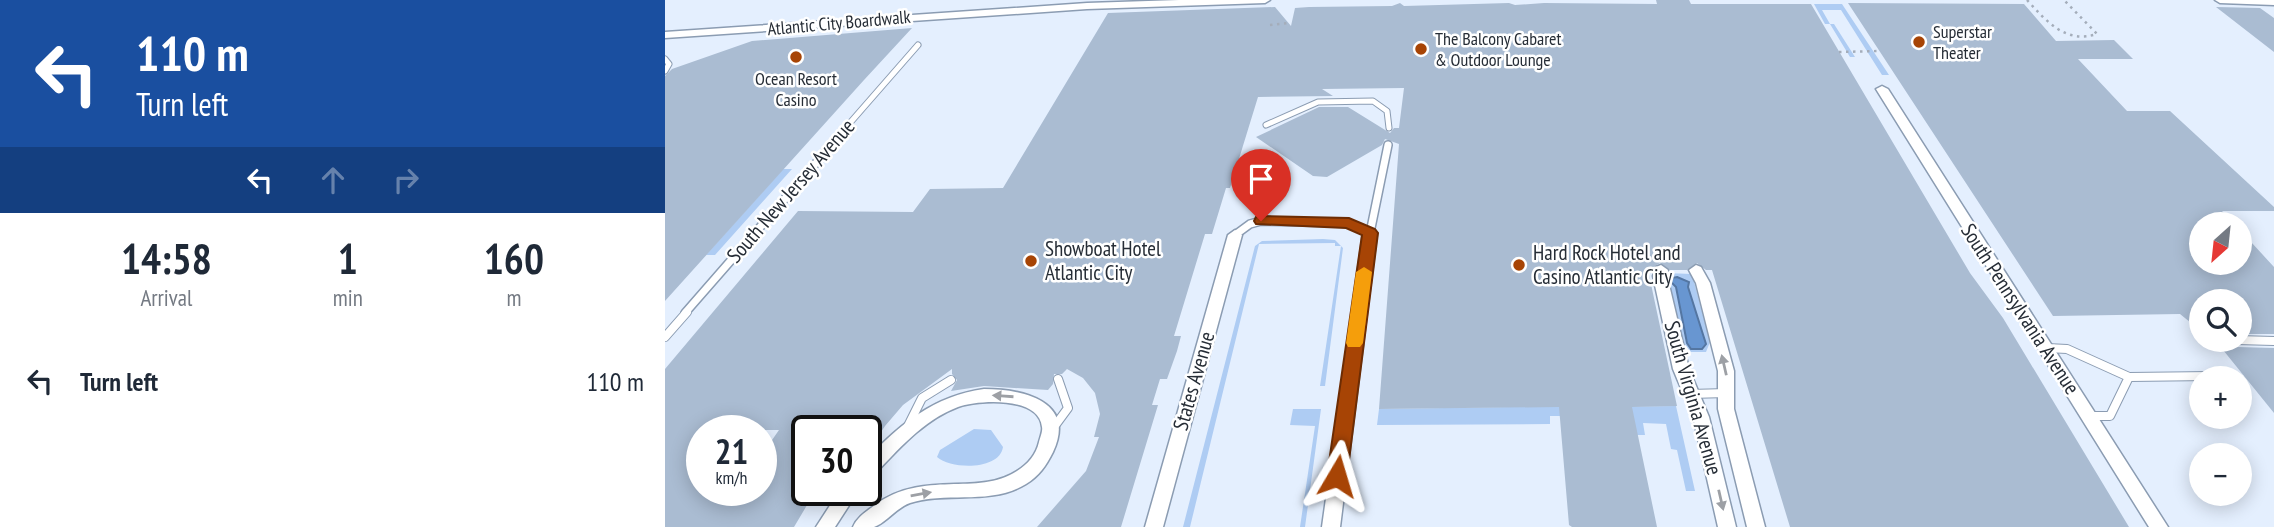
<!DOCTYPE html>
<html lang="en">
<head>
<meta charset="utf-8">
<style>
	:root { --surface:#fff; --page:#f2f2f3; --text:#1f2937; --muted:#747a83 }
	body { margin:0; font-family:"PT Sans Narrow",sans-serif; background:var(--page); color:var(--text); height:100vh; display:flex; flex-direction:column; font-size:26px; white-space:nowrap }
	* { box-sizing:border-box; margin:0 }
	p { font-size:23px; color:var(--muted) }
	.icon { flex:none; width:38px; height:38px; fill:none; stroke:currentColor; stroke-width:2; stroke-linecap:round; stroke-linejoin:round }
	.map { position:relative; flex:1; overflow:hidden }
	.side { display:flex; flex-direction:column; background:var(--surface); width:665px }
	.side>* { flex:none }
	.hud { background:#1a4fa0; color:#fff; overflow:hidden }
	.needle { width:46px; rotate:207deg }
	.fabs { position:absolute; left:1524px; top:212px; display:grid; gap:14px }
	.fabs a { display:grid; place-items:center; width:63px; height:63px; border-radius:50%; background:var(--surface); box-shadow:0 4px 18px #0003; font-size:35px }
	.speed { position:absolute; left:21px; top:415px; display:flex; gap:14px; font-size:35px; font-weight:700; text-align:center }
	.speed>* { display:grid; place-content:center; width:91px; height:91px; border-radius:50%; background:var(--surface); box-shadow:0 4px 18px #0003; line-height:1 }
	.speed small { font-size:18px; font-weight:400 }
	.speed .limit { border:4px solid #111; border-radius:10px; background:#fff; color:#111 }
	.pin { position:absolute; display:grid; place-items:center; width:60px; height:60px; color:#fff; margin:-72px -30px; border-radius:50% 50% 50% 0; rotate:-45deg; box-shadow:0 0 7px #0007 }
	.pin .icon { rotate:45deg }
	.me { position:absolute; width:77px; margin:-38px; rotate:7deg; stroke-linejoin:round; filter:drop-shadow(0 0 5px #0008) }
	.turn { display:flex; align-items:center; gap:24px; height:147px; padding:0 21px; font-size:32px }
	.turn .icon { width:91px; height:91px; stroke-width:2.5 }
	.turn b { display:block; font-size:49px; line-height:60px }
	.lanes { display:flex; align-items:center; height:66px; padding:0 21px; background:#0003; justify-content:center; gap:35px; direction:ltr }
	.lanes .off { opacity:.35 }
	.eta { display:flex; justify-content:space-evenly; align-items:center; height:119px; text-align:center }
	.eta b { font-size:42px; font-weight:800; line-height:49px }
	ul { padding:0; list-style:none }
	li { display:flex; align-items:center; gap:21px; height:98px; padding:0 21px }
	li div { flex:1 }
	li b { display:block; font-size:26px }
	li em { font-style:normal }
	main { display:flex; flex:1; min-height:0 }
	.map>svg:first-child { display:block }
</style>
</head>
<body>
<main>
<section class="side">
<div class="hud">
<div class="turn"><svg class="icon" aria-label="left" viewBox="0 0 24 24"><path d="M17 20v-9H6M10 6l-5 5 5 5"/></svg><div><b>110 m</b>Turn left</div></div>
<div class="lanes"><svg class="icon" aria-label="left" viewBox="0 0 24 24"><path d="M17 20v-9H6M10 6l-5 5 5 5"/></svg><svg class="icon off" aria-label="ahead" viewBox="0 0 24 24"><path d="M12 20V5M6 11l6-6 6 6"/></svg><svg class="icon off" aria-label="right" viewBox="0 0 24 24"><path d="M7 20v-9h11M14 6l5 5-5 5"/></svg></div>
</div>
<div class="eta">
<div><b>14:58</b><p>Arrival</p></div>
<div><b>1</b><p>min</p></div>
<div><b>160</b><p>m</p></div>
</div>
<ul>
<li><svg class="icon" aria-label="left" viewBox="0 0 24 24"><path d="M17 20v-9H6M10 6l-5 5 5 5"/></svg><div><b>Turn left</b></div><em>110 m</em></li>
</ul>
</section>
<div class="map">
<svg width="1609" height="527" viewBox="0 0 1609 527">
	<rect width="100%" height="100%" fill="#e4effe"/>
	<path fill="#aeccf3" d="M1149 4H1177L1224 75H1217L1176 10H1157L1165 24H1169L1190 57H1185L1165 24H1160Z
		M118 169H127L50 255H41Z
		M658 239 670 240 678 248 660 386H655L676 246H670V243L594 244 525 527H518L590 246 597 241Z
		M1000 273 1027 274 1045 342 1041 352H1026L1017 341Z
		M909 406 902 416H885V424L712 425 714 409Z
		M1011 406 1030 491H1021L1012 450 1006 449 1001 424 978 423 980 435H972L936 407Z
		M628 409H656L640 527H635L650 426 625 425Z
		M309 429 326 430 338 447C335 470 287 470 272 457L275 450Z"/>
	<path fill="#6896d1" stroke="#5476a2" stroke-width="2" d="M1012 277 1024 282 1023 287 1041 344 1037 349H1026L1022 343 1011 287 1006 282 1007 278Z"/>
	<path fill="#aabcd2" fill-rule="evenodd" d="M991 0H1024L1026 4H1146L1305 273 1338 318 1464 527H1125L1047 270H1041L1032 263 1022 270H1005L995 263 983 270 1012 406 967 407 992 527H907L904 525 894 407 714 409 734 144 720 139 717 145 662 177 648 176 591 137 654 107H683L725 133 729 128H734L739 88 657 89 668 96 593 97 565 188H561L547 234H540L509 336H516L512 351 502 379H495L487 405H493L456 527H372L421 471 434 437H429L435 414 430 393 418 378 402 369 397 374H389L388 384 383 390 319 386 286 391 292 380 287 374V369L238 405 220 426 201 454V430H142V490H151L129 527H0V369L133 211 248 212 265 189 338 188 443 13 610 7 626 26 630 8 644 7 727 6 735 3 739 6 844 3 850 5 879 3 992 4ZM37 430H114L96 456V490H37Z
		M1183 3 1359 4 1391 41 1449 40 1468 59H1413L1462 111H1505L1609 207V211H1557L1569 224H1536V262H1575V230L1609 267V334H1575V301H1536V331L1515 314 1388 316Z
		M1551 7 1595 8 1609 18V52Z
		M247 28 199 80 0 301V76L7 69 87 41Z
		M1550 340H1566L1572 347 1609 348V413Z"/>
	<g fill="none" stroke-linecap="round" stroke-linejoin="round">
		<g stroke="#8b9cb2" stroke-width="7">
			<path id="lane-far2" d="M0 59 4 64 0 71
				M601 125 653 102 708 101 722 111 724 128
				M170 140 253 45"/>
		</g>
		<g stroke="#8b9cb2" stroke-width="10">
			<path id="lane-far1" d="M570 235 585 224 596 221 684 223 705 233 723 145
				M20 313 172 139"/>
		</g>
		<g stroke="#8b9cb2" stroke-width="10">
			<path id="lane" d="M0 337 22 312
				M1572 340 1609 341
				M1382 348 1402 349 1464 377 1445 416H1424
				M1464 377 1546 376
				M1025 394 1062 393
				M243 426 257 398 286 380
				M389 427 403 408 393 379"/>
		</g>
		<g stroke="#8b9cb2" stroke-width="3">
			<path id="street" d="M514 0H605L600 3 422 9 0 38V32L422 3Z
				M1550 0H1609V5L1555 3Z
				M1217 86 1223 89 1503 527H1484L1211 89Z
				M705 228 712 233 675 527H657L698 233Z
				M570 230 577 235 498 527H480L563 235Z
				M996 265 1003 270 1002 276 1024 369 1044 417 1071 527H1053L1028 417 1008 369 988 276 991 267Z
				M1031 265 1036 267 1045 283 1069 371V409L1100 527H1082L1053 409V371L1031 283 1024 270Z
				M319 389C357 389 412 401 388 452 381 466 374 476 361 484 325 506 283 491 245 503 231 508 221 523 209 527 204 527 194 527 188 527 192 517 202 511 210 505 259 469 312 497 352 471 363 464 371 455 374 442 375 438 378 431 377 427 374 396 313 400 293 407 258 420 232 451 207 477L201 479V460C235 424 269 396 319 389Z
				M175 490H194L170 527H151Z"/>
		</g>
		<path stroke="#a4adba" stroke-width="2.5" stroke-dasharray="2.5 4.5" stroke-linecap="butt" d="M1362 0C1382 22 1401 44 1432 34L1399 0
			M605 25 625 23
			M1174 52 1214 51"/>
		<use href="#lane-far2" stroke="#fff" stroke-width="5"/>
		<use href="#lane-far1" stroke="#fff" stroke-width="7"/>
		<use href="#lane" stroke="#fff" stroke-width="8"/>
		<use href="#street" fill="#fff" fill-rule="evenodd"/>
	</g>
	<defs><path id="oneway-solid" d="M-6-.8H1V-3.2L6.5 0L1 3.2V.8H-6Z" transform="scale(1.75)"/></defs>
	<g fill="#9da0a5">
		<use href="#oneway-solid" transform="translate(1059 365) rotate(-103)"/>
		<use href="#oneway-solid" transform="translate(338 396) rotate(-176)"/>
		<use href="#oneway-solid" transform="translate(256 494) rotate(-10)"/>
		<use href="#oneway-solid" transform="translate(1056 500) rotate(77)"/>
	</g>
	<path fill="#a74405" stroke="#6d2c03" stroke-width="2" d="M596 216 684 218 710 229 713 233 682 476 679 482 672 484 665 482 662 476 697 235 681 228 591 224 589 221 591 217Z"/>
	<path fill="#f59e0b" d="M699 267 707 272 698 343 695 347H683L681 343 691 272Z"/>
	<g fill="#a74405" stroke="#fff" stroke-width="2.5">
		<circle cx="1254" cy="42" r="7"/>
		<circle cx="756" cy="49" r="7"/>
		<circle cx="131" cy="57" r="7"/>
		<circle cx="366" cy="261" r="7"/>
		<circle cx="854" cy="265" r="7"/>
	</g>
	<g text-anchor="middle" stroke-width="5" stroke-linejoin="round" paint-order="stroke">
		<g font-size="18" fill="#262d36" stroke="#fff">
			<text transform="translate(174 23) rotate(-5)" y="6">Atlantic City Boardwalk</text>
		</g>
		<g font-size="18" fill="#262d36" stroke="#fff" text-anchor="start">
			<text x="1268" y="38">Superstar<tspan x="1268" dy="21">Theater</tspan></text>
			<text x="770" y="45">The Balcony Cabaret<tspan x="770" dy="21">&amp; Outdoor Lounge</tspan></text>
			<text x="131" y="85" text-anchor="middle">Ocean Resort<tspan x="131" dy="21">Casino</tspan></text>
		</g>
		<g font-size="21" fill="#262d36" stroke="#fff">
			<text transform="translate(126 191) rotate(-49)" y="7">South New Jersey Avenue</text>
			<text transform="translate(1355 309) rotate(57)" y="7">South Pennsylvania Avenue</text>
			<text transform="translate(529 381) rotate(-74)" y="7">States Avenue</text>
			<text transform="translate(1028 398) rotate(74)" y="7">South Virginia Avenue</text>
		</g>
		<g font-size="21" fill="#262d36" stroke="#fff" text-anchor="start">
			<text x="380" y="256">Showboat Hotel<tspan x="380" dy="24">Atlantic City</tspan></text>
			<text x="868" y="260">Hard Rock Hotel and<tspan x="868" dy="24">Casino Atlantic City</tspan></text>
		</g>
	</g>
</svg>
<div class="fabs">
<a><svg class="needle" viewBox="-14 -14 28 28"><path d="M0-13l5 13h-10z" fill="#e53935"/><path d="M0 13l5-13h-10z" fill="#747a83"/></svg></a>
<a><svg class="icon" aria-label="search" viewBox="0 0 24 24"><circle cx="10" cy="10" r="6"/><path d="M15 15l6 6"/></svg></a>
<a>+</a>
<a>−</a>
</div>
<div class="speed"><div>21<small>km/h</small></div><div class="limit">30</div></div>
<div class="pin" style="left:596px;top:221px;background:#d93025"><svg class="icon" aria-label="arrive" viewBox="0 0 24 24"><path d="M6 21V4h12l-3 4 3 4H6"/></svg></div>
<svg class="me" style="left:672px;top:476px" viewBox="-20 -20 40 40"><path d="M0-17L14 15 0 8-14 15z" fill="#a74405" stroke="#fff" stroke-width="4"/></svg>
</div>
</main>
</body>
</html>
